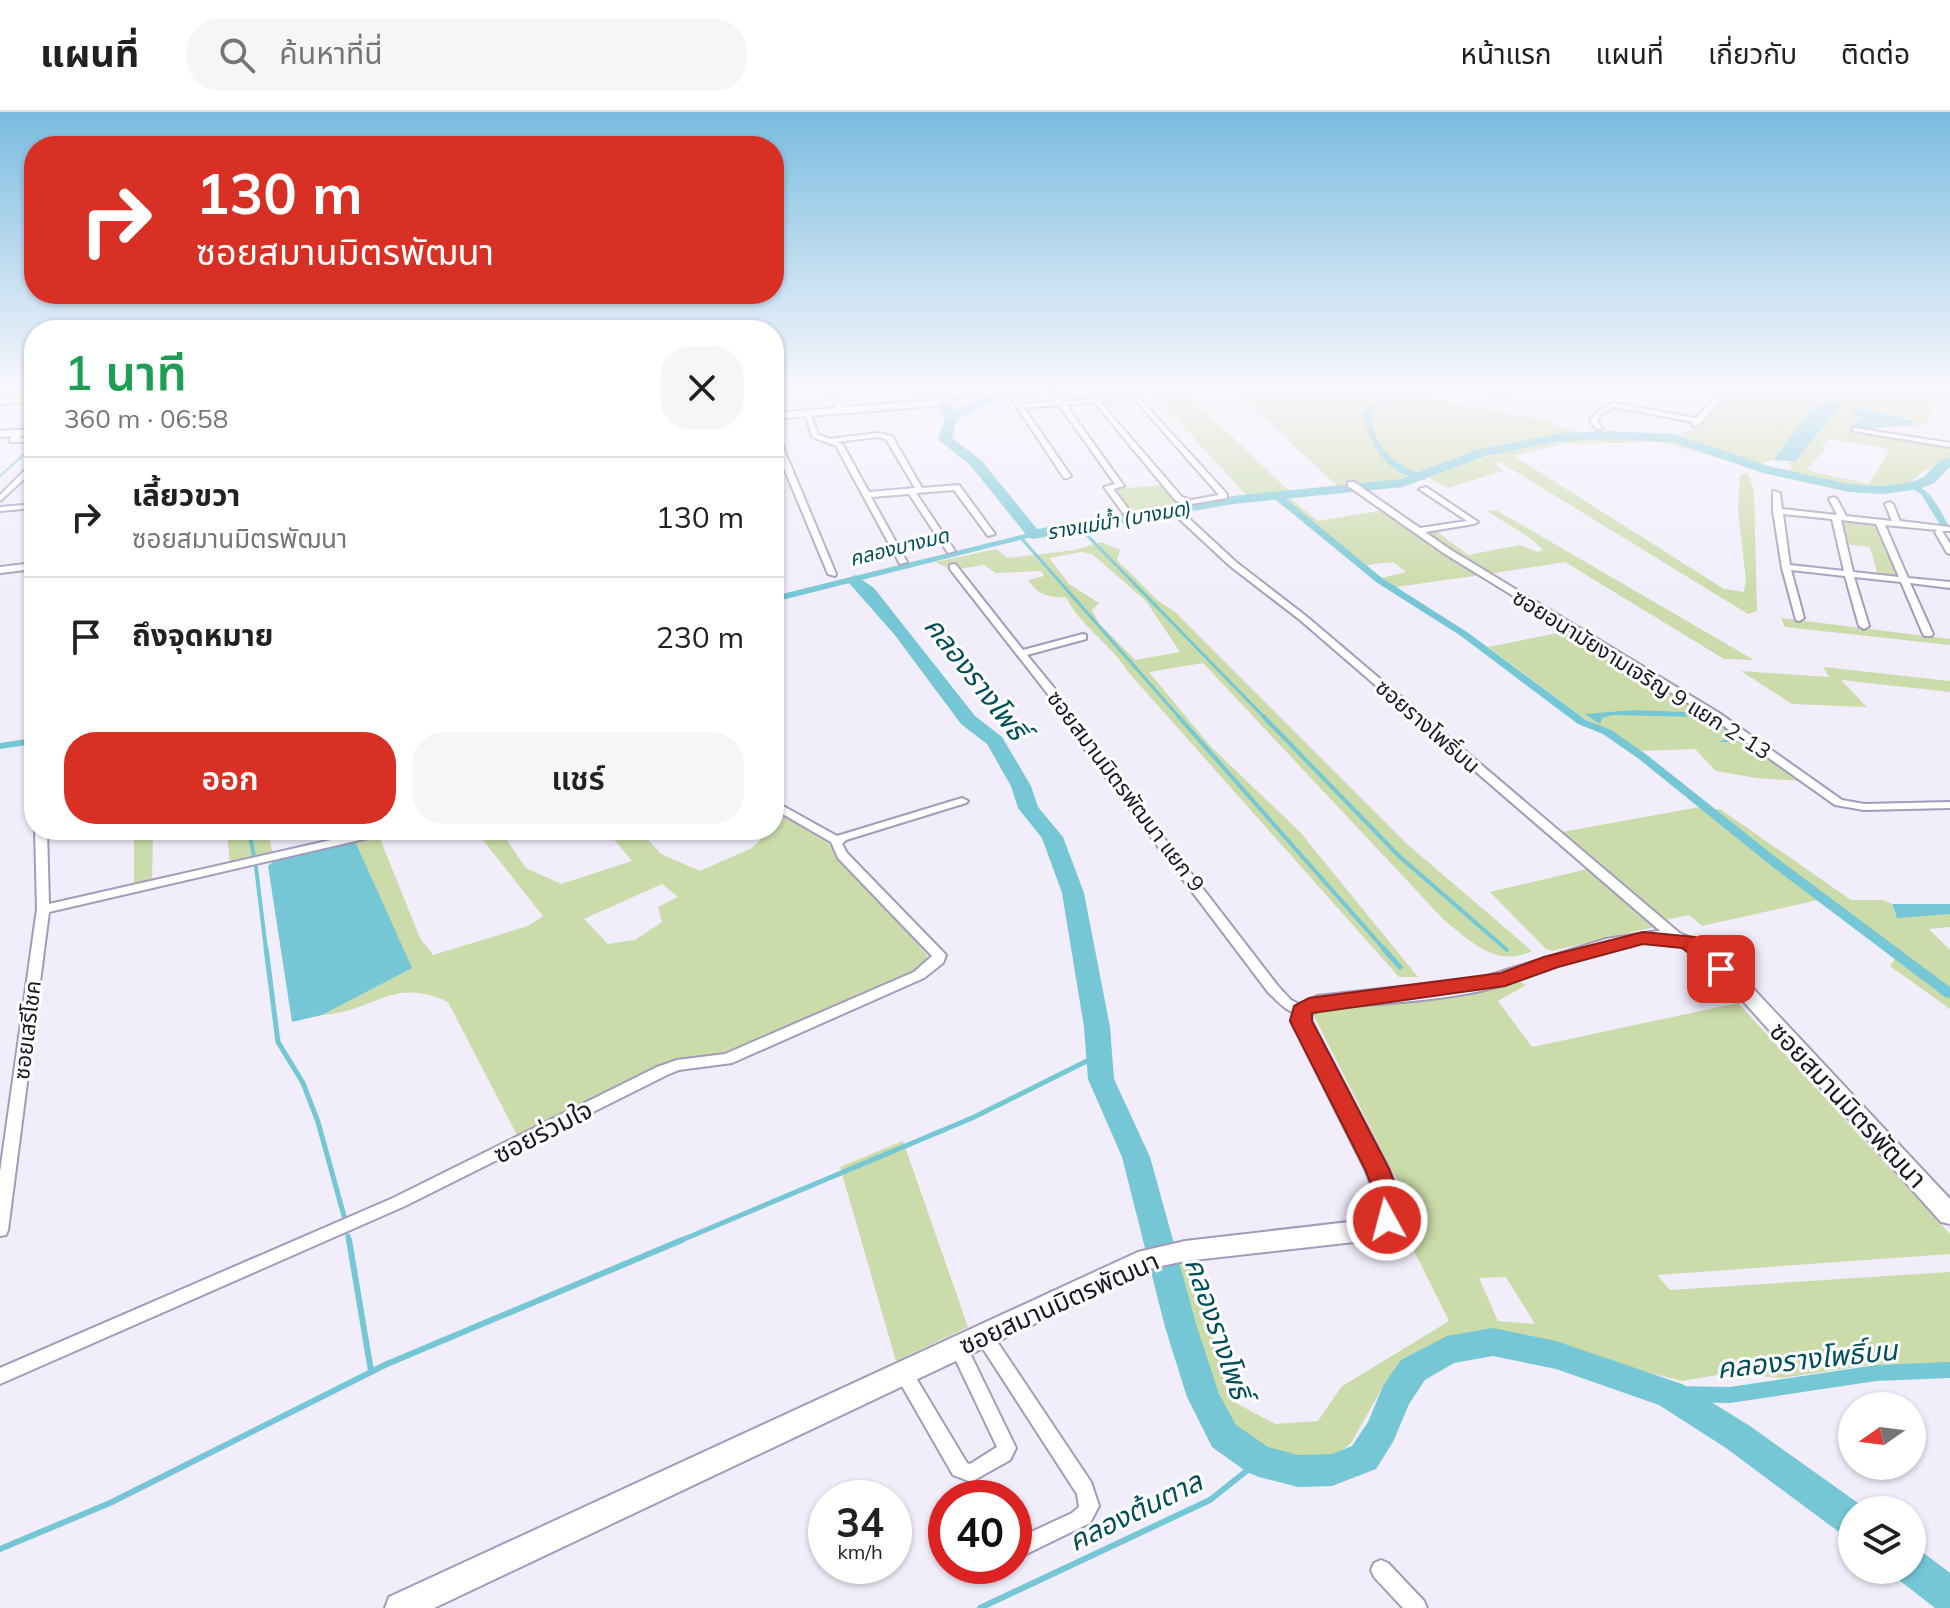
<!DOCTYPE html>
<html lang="th">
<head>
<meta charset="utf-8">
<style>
	:root { --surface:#fff; --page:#f6f6f6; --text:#202124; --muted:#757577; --line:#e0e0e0; --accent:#d93025 }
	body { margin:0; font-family:Mulish,"Noto Sans Thai",sans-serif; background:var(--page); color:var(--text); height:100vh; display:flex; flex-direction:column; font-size:30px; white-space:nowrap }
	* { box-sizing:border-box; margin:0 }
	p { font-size:26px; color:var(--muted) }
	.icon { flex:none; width:44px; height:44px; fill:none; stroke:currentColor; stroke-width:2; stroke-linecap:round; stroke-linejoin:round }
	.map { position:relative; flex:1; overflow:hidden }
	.sheet { position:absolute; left:24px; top:208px; width:760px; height:520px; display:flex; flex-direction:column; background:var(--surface); border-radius:32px; box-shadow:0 2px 6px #0004 }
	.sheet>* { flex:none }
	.guide { position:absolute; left:24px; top:24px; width:760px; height:168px; border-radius:32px; box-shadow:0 2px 6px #0004; background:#d93025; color:#fff; overflow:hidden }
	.needle { width:52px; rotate:256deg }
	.fabs { position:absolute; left:1838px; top:1280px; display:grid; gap:16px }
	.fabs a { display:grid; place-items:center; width:88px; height:88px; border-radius:50%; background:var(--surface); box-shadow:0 2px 6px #0004; font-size:40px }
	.speed { position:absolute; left:808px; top:1368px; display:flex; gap:16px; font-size:40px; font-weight:700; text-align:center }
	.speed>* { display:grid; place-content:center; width:104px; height:104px; border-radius:50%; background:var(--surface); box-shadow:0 2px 6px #0004; line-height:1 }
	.speed small { font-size:20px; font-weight:400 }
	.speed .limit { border:12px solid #d22; background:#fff; color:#111 }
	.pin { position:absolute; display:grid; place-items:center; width:68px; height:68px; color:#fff; margin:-34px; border-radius:16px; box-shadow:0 4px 12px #0006 }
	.me { position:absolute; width:88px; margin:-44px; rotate:353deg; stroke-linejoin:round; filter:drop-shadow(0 0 6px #0008) }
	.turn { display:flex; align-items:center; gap:28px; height:168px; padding:0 40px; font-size:36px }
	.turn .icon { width:104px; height:104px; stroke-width:2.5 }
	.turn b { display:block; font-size:56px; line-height:68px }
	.round { display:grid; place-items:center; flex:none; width:84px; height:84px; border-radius:32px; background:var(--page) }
	.overview { display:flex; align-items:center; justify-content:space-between; height:136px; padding:0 40px }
	h1 { font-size:48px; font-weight:600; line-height:60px; color:#1e9e55 }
	.primary-button { display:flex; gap:16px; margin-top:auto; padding:16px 40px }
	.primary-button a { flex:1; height:92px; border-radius:32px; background:var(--accent); color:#fff; font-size:32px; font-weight:600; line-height:92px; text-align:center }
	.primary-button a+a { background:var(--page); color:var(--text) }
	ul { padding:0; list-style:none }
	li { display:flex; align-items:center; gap:24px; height:120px; padding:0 40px; border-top:2px solid var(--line) }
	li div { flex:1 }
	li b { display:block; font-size:30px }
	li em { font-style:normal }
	header { display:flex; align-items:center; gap:48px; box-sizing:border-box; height:112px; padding:0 40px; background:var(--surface); border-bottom:2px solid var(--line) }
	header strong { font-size:38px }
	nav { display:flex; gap:44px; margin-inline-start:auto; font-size:28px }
	.search { width:560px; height:72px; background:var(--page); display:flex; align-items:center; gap:20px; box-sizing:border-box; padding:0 28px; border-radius:32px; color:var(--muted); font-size:30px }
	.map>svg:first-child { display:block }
</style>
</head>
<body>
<header>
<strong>แผนที่</strong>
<div class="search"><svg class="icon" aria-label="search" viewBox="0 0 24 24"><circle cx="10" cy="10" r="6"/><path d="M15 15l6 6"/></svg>ค้นหาที่นี่</div>
<nav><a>หน้าแรก</a><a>แผนที่</a><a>เกี่ยวกับ</a><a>ติดต่อ</a></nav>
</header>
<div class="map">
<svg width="1950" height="1496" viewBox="0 0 1950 1496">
	<rect width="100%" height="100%" fill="#f1edfb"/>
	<path fill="#cbdba9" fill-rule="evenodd" d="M1146 274 1174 278 1171 274H1183L1187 278 1236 274H1368L1552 310 1551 313 1590 323 1516 329 1461 343 1414 365 1338 375 1235 278 1187 281 1291 381 1248 385Z
		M1733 274H1835L1826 284 1845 287 1856 274H1950V290L1933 289 1928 311C1910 318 1892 312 1874 318L1931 328 1950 336V348L1922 360 1907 373 1853 374 1789 361 1792 353 1773 348 1758 352 1684 327 1682 321 1699 315ZM1819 288 1842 293 1795 350 1785 351 1775 347ZM1829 327 1886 336 1889 339 1869 372 1806 358 1825 338 1822 333Z
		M1630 324 1682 330 1733 350 1664 331 1643 330 1561 332 1514 344 1724 477 1744 480 1746 468 1738 399 1740 363 1748 361 1754 380 1757 499 1748 502 1500 350 1494 351 1503 359 1448 376 1429 366C1494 336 1559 328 1630 324Z
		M1162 373 1174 389 1185 392 1130 399 1114 377Z
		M1288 385 1318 409 1385 398 1481 463 1396 475 1381 466 1406 460 1393 450 1357 454 1273 386Z
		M1496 398 1754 548 1724 547 1565 450 1488 462 1426 419 1435 418 1468 443 1519 433 1538 440 1543 438 1533 428 1487 399Z
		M1841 407 1875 411 1901 465 1878 464 1870 435 1846 432Z
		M1101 430 1120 438 1117 448 1157 488 1175 500 1407 732 1532 839C1496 856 1472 830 1445 809L1203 551 1149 560 1212 636 1300 720 1418 865H1399L1129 561C1111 532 1081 515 1066 485 1050 486 1037 483 1028 468L1044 464 1041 459 996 461 984 453 952 458 935 450 996 437 1008 446 1075 438ZM1081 440 1092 442 1146 489 1180 540 1135 548 1098 510 1092 498 1099 491 1069 472 1049 446Z
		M1781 506 1950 527V533L1785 515Z
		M1573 518 1719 608 1802 669 1756 666 1716 659 1695 637 1638 639 1581 604 1488 535Z
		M1823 555 1950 569V580L1841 568 1867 595 1792 592 1741 559 1829 565Z
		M1700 695 1706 699 1720 697 1851 788H1883L1892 792 1895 803 1950 802V815L1929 817 1950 838V897L1890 854 1896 846 1818 788 1702 814 1689 803 1665 808 1562 720Z
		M774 697 827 730 927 843 928 849 916 858C853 887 751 944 684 946L529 1022 517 1023 448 890C392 864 375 900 322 903L411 856 355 729 379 724 420 826 433 843 528 814 543 804 475 718H500L526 756 561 772 632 749 606 718H639L661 742 700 759 752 736 770 718H774ZM662 772 678 785 658 795 662 810 635 828 608 832 584 807Z
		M134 718H153L152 770 134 775Z
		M227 718H268L273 745 230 755Z
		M1588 757 1654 815 1552 839 1546 837 1490 780Z
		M1517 868 1526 873 1498 889 1532 935 1738 891 1950 1122V1142L1657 1163 1670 1178 1950 1160V1251L1869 1253 1782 1266 1729 1261 1682 1269 1521 1228 1480 1224 1439 1234 1385 1271 1351 1331 1326 1352C1303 1350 1262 1343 1245 1327 1206 1295 1188 1201 1173 1153L1188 1149 1236 1291 1275 1312 1318 1309 1341 1275 1449 1209 1402 1115 1409 1092 1311 898ZM1506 1165 1535 1212 1498 1209 1479 1166Z
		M903 1029 968 1215 896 1249 840 1055Z"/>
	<path fill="#75c7d5" d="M1819 288 1842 292 1795 350 1776 348 1774 347Z
		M1857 296 1915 309 1913 313C1891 312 1871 319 1849 314L1862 308 1849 299Z
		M1634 598 1705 601 1745 630H1717L1735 625 1711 607 1699 605 1612 603 1602 606 1600 612 1585 602Z
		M355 729 412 856 322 903 292 910 268 754 274 749Z
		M1892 792H1950V802L1897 806Z"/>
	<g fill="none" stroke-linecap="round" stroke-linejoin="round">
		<path stroke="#75c7d5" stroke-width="2" d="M0 364 34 333
			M1078 413 1086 422"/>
		<path stroke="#75c7d5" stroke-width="3" d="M1084 420 1265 606
			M1022 427 1180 606"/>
		<path stroke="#75c7d5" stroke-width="4" d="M1178 604 1385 838
			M1263 604 1399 744 1507 838
			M249 718 254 745
			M256 755 266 838"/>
		<path stroke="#75c7d5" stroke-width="5" d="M266 836 278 930 303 971 318 1010 344 1104
			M1383 836 1400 855
			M348 1124 349 1130
			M677 1130 972 1006 1099 943"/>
		<path stroke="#75c7d5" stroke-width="6" d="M349 1128 371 1259
			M0 1437 110 1391 387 1252 682 1128
			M980 1496 1210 1388 1259 1349"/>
		<path fill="#75c7d5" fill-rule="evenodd" d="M1371 274H1380L1392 278 1394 281 1371 302C1375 338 1392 351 1425 364V368C1390 365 1367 333 1364 301L1387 281Z
			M1911 372C1931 375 1939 398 1949 414L1948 416H1942L1921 382 1911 376Z
			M1274 382H1280L1382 466 1467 520 1586 608 1611 618 1647 643 1782 750 1950 875V886L1945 885 1774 756 1639 647 1603 622 1578 612 1461 524 1376 470 1274 386Z
			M1033 420 1037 422 1036 424 774 490V484Z
			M34 626V632L0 637V631Z
			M1950 1250V1266L1876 1269 1730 1291 1670 1290 1664 1288 1661 1282 1664 1276 1670 1274 1730 1275 1876 1253Z"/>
		<path fill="#75c7d5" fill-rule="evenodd" d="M931 274H943L954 299 999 277 1080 274 1074 278 1002 284 957 307 952 326 981 348 1037 417 1233 384 1401 367 1476 338 1556 322 1604 319 1674 322 1772 355 1849 372 1883 374 1911 370 1924 365 1939 349 1950 346V355L1934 371 1919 377 1883 382 1849 380 1763 361 1673 330 1604 327 1556 330 1485 344 1403 375 1233 392 1033 427 1028 425 971 354 938 327 945 305 933 285Z
			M855 463 874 476 975 604 1002 625 1031 674 1038 695 1063 725 1084 781 1110 915 1114 967 1150 1045 1197 1215 1219 1282 1236 1313 1268 1335 1298 1343 1332 1342 1352 1334 1368 1310 1383 1274 1401 1248 1447 1224 1493 1216 1556 1229 1682 1272 1750 1314 1865 1396 1852 1398V1425L1839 1420 1726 1336 1659 1293 1556 1257 1493 1244 1454 1251 1425 1268 1409 1292 1393 1330 1376 1357 1332 1374 1298 1375 1259 1365 1247 1360 1212 1335 1187 1285 1165 1215 1122 1045 1088 967 1084 915 1062 781 1042 726 1018 696 1011 674 987 632 961 612 894 522 849 471 847 468Z
			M1912 1437 1925 1442 1950 1461V1496H1935L1899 1468 1895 1458H1912Z"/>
		<g stroke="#a39bbb" stroke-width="4">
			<path id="street" d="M5 274H15L0 279V275Z
				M774 274H780L774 276Z
				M824 274H830L844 298 843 299H839Z
				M1105 274H1112L1127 282 1121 274H1127L1134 282 1132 284 1141 288 1227 382V386L1191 392 1176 389 1094 290 1066 293 1124 374 1113 377 1130 399 1123 401 1104 375 1115 372 1059 293 1024 296 1071 364 1067 366H1064L1009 283 1014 282 1021 292 1056 289 1051 281 1054 279 1063 289 1115 286V288L1100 290 1182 385 1191 388 1219 383 1137 290 1122 284Z
				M1504 274H1511L1493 290H1489V288Z
				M1726 274H1732L1703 308 1702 310 1696 314H1692L1693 310 1614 295 1600 303 1597 309 1602 316 1600 317H1596L1590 309 1596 301 1613 291 1696 306Z
				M805 300 810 301 818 322 830 327 878 321 892 324 922 376 959 373 995 422 988 424 954 378 916 381 955 439 948 441 909 382 871 385 907 450 900 452 836 334 812 325ZM878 325 886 327 915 376 869 380 843 333 837 330Z
				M1855 316 1950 331V335L1853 319V317Z
				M16 319H22L23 321 19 326H27V330H10L9 328Z
				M774 321 778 323 836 462 835 464 828 462 774 332Z
				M31 352H34V358L0 389V383Z
				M1348 370H1354L1420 416 1467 409 1419 377 1426 375 1478 410 1474 412 1425 420 1451 438 1719 601 1842 688 1864 692 1950 690V696L1864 698 1835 693 1711 605 1445 442 1348 374Z
				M1773 379 1780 381 1782 397 1837 403 1829 387 1833 385 1837 387 1846 404 1892 409 1885 392 1889 390 1893 392 1900 409 1950 415V419H1942L1950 432V442L1947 441 1935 420 1937 418 1885 413 1908 466 1950 470V476L1910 471 1933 522 1931 524H1925L1923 522 1901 470 1854 465 1869 514 1864 517 1859 514 1845 464 1791 458 1804 506 1799 509 1796 508 1782 456 1773 399ZM1783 402 1832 407 1844 459 1790 453ZM1841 408 1876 412 1899 465 1853 460Z
				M34 392V396L0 399V395Z
				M1176 400H1182L1236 450 1306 504 1683 824 1684 827 1683 830H1673L1300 508 1230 454 1176 404Z
				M34 451V457L0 461V455Z
				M953 452 956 453 1023 538 1083 522 1086 523V527L1027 543 1055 577 1096 638 1278 874 1291 888 1307 896 1309 899 1307 902C1291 905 1279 891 1268 880L1088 642 1047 581 950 457V453Z
				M962 686 968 689 966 691 846 728 842 732 847 741 946 843 943 851 924 866 732 951 679 958 667 963 405 1094 0 1272V1256L393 1086 657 955 677 948 725 942 914 860 932 844 838 746 831 730 774 697V689L837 724Z
				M35 718H47L49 792 375 718H396L390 721 49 800 8 1118 6 1123 0 1124V1060L37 797Z
				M984 1217 990 1219 1091 1370 1099 1394 1090 1411 1014 1448V1428L1072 1401 1079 1395 1077 1382 978 1229 975 1224 978 1219Z
				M959 1228 965 1231 1016 1336 1010 1348 971 1370 953 1363 895 1262 898 1256 904 1254 910 1256 967 1351 970 1352 997 1335 950 1236 953 1231Z
				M1381 1448 1388 1451 1424 1489 1427 1496H1403L1374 1465 1371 1458 1374 1451Z"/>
		</g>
		<g stroke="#a39bbb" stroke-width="4">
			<path id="secondary" d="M972 274H986L934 294 774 307V301L933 288Z
				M34 285V291L0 292V286Z
				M34 317V323L0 325V319Z
				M1658 819 1679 821 1700 829 1732 854 1950 1087V1112L1941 1110 1735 880C1718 863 1697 837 1673 832 1616 821 1541 865 1485 878 1431 890 1376 891 1321 897L1312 902 1311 909 1389 1057 1402 1090 1396 1115 1380 1124 1354 1130 1185 1149 1152 1156 434 1496H385L389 1485 1138 1140 1185 1129 1366 1108 1376 1103 1378 1090 1365 1057 1291 909 1295 894 1317 884 1481 866 1606 827Z"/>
		</g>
		<use href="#street" fill="#fff" fill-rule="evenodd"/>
		<use href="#secondary" fill="#fff" fill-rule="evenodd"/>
	</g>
	<linearGradient id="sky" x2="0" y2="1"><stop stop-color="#7abce0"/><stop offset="0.57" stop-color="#f9f7fd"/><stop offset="1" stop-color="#f9f7fd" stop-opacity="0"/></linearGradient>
	<rect width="1950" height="483" fill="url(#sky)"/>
	<path fill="#d93025" stroke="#8d1f18" stroke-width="2" d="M1643 820 1695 825 1731 857 1728 861H1714L1682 836 1643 832 1558 855 1505 874 1312 901V909L1389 1057 1402 1090 1396 1115 1387 1118 1379 1115 1375 1108 1378 1090 1365 1057 1290 909 1294 894 1309 886 1501 861 1544 845Z"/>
	<g text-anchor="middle" stroke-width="6" stroke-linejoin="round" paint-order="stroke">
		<g font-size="20" font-style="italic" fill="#004e59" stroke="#fff">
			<text transform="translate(1119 408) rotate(-10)" y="7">รางแม่น้ำ (บางมด)</text>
			<text transform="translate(899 435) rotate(-14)" y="7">คลองบางมด</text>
		</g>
		<g font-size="22" fill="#1b1824" stroke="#fff">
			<text transform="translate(1642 562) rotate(32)" y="8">ซอยอนามัยงามเจริญ 9 แยก 2-13</text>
			<text transform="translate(1428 614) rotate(41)" y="8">ซอยรางโพธิ์บน</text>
			<text transform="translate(1126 679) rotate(53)" y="8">ซอยสมานมิตรพัฒนา แยก 9</text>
			<text transform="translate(27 918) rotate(-83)" y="8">ซอยเสรีโชค</text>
		</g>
		<g font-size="26" fill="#1b1824" stroke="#fff">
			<text transform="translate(1848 993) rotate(47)" y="9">ซอยสมานมิตรพัฒนา</text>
			<text transform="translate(543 1020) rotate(-27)" y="9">ซอยร่วมใจ</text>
			<text transform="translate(1059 1191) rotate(-24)" y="9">ซอยสมานมิตรพัฒนา</text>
		</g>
		<g font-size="28" font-style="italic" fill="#004e59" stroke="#fff">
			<text transform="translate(976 566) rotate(52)" y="10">คลองรางโพธิ์</text>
			<text transform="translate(1218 1216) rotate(71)" y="10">คลองรางโพธิ์</text>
			<text transform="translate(1807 1247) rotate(-6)" y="10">คลองรางโพธิ์บน</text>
			<text transform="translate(1135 1399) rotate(-26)" y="10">คลองต้นตาล</text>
		</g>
	</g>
</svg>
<div class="fabs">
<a><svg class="needle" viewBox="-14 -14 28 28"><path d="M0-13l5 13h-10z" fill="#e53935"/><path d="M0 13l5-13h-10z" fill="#757577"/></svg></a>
<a><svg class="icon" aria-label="layers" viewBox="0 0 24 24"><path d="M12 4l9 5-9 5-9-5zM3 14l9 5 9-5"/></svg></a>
</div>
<div class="speed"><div>34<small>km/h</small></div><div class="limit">40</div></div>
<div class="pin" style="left:1721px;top:857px;background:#d93025"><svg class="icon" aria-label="arrive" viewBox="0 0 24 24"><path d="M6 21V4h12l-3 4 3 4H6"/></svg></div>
<svg class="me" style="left:1387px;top:1108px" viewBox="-20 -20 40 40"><circle r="17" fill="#d93025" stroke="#fff" stroke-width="3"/><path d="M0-11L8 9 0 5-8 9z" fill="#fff"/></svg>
<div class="guide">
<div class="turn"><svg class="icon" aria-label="right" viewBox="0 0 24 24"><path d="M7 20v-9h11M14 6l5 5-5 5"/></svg><div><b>130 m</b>ซอยสมานมิตรพัฒนา</div></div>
</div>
<section class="sheet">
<div class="overview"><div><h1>1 นาที</h1><p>360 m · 06:58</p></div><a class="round"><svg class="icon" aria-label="close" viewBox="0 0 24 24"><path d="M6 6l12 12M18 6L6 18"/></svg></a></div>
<ul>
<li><svg class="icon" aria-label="right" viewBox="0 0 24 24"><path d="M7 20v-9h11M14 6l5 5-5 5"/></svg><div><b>เลี้ยวขวา</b><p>ซอยสมานมิตรพัฒนา</p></div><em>130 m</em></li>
<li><svg class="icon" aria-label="arrive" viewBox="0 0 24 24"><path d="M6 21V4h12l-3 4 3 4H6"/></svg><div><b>ถึงจุดหมาย</b></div><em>230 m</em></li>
</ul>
<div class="primary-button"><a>ออก</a><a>แชร์</a></div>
</section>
</div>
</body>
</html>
